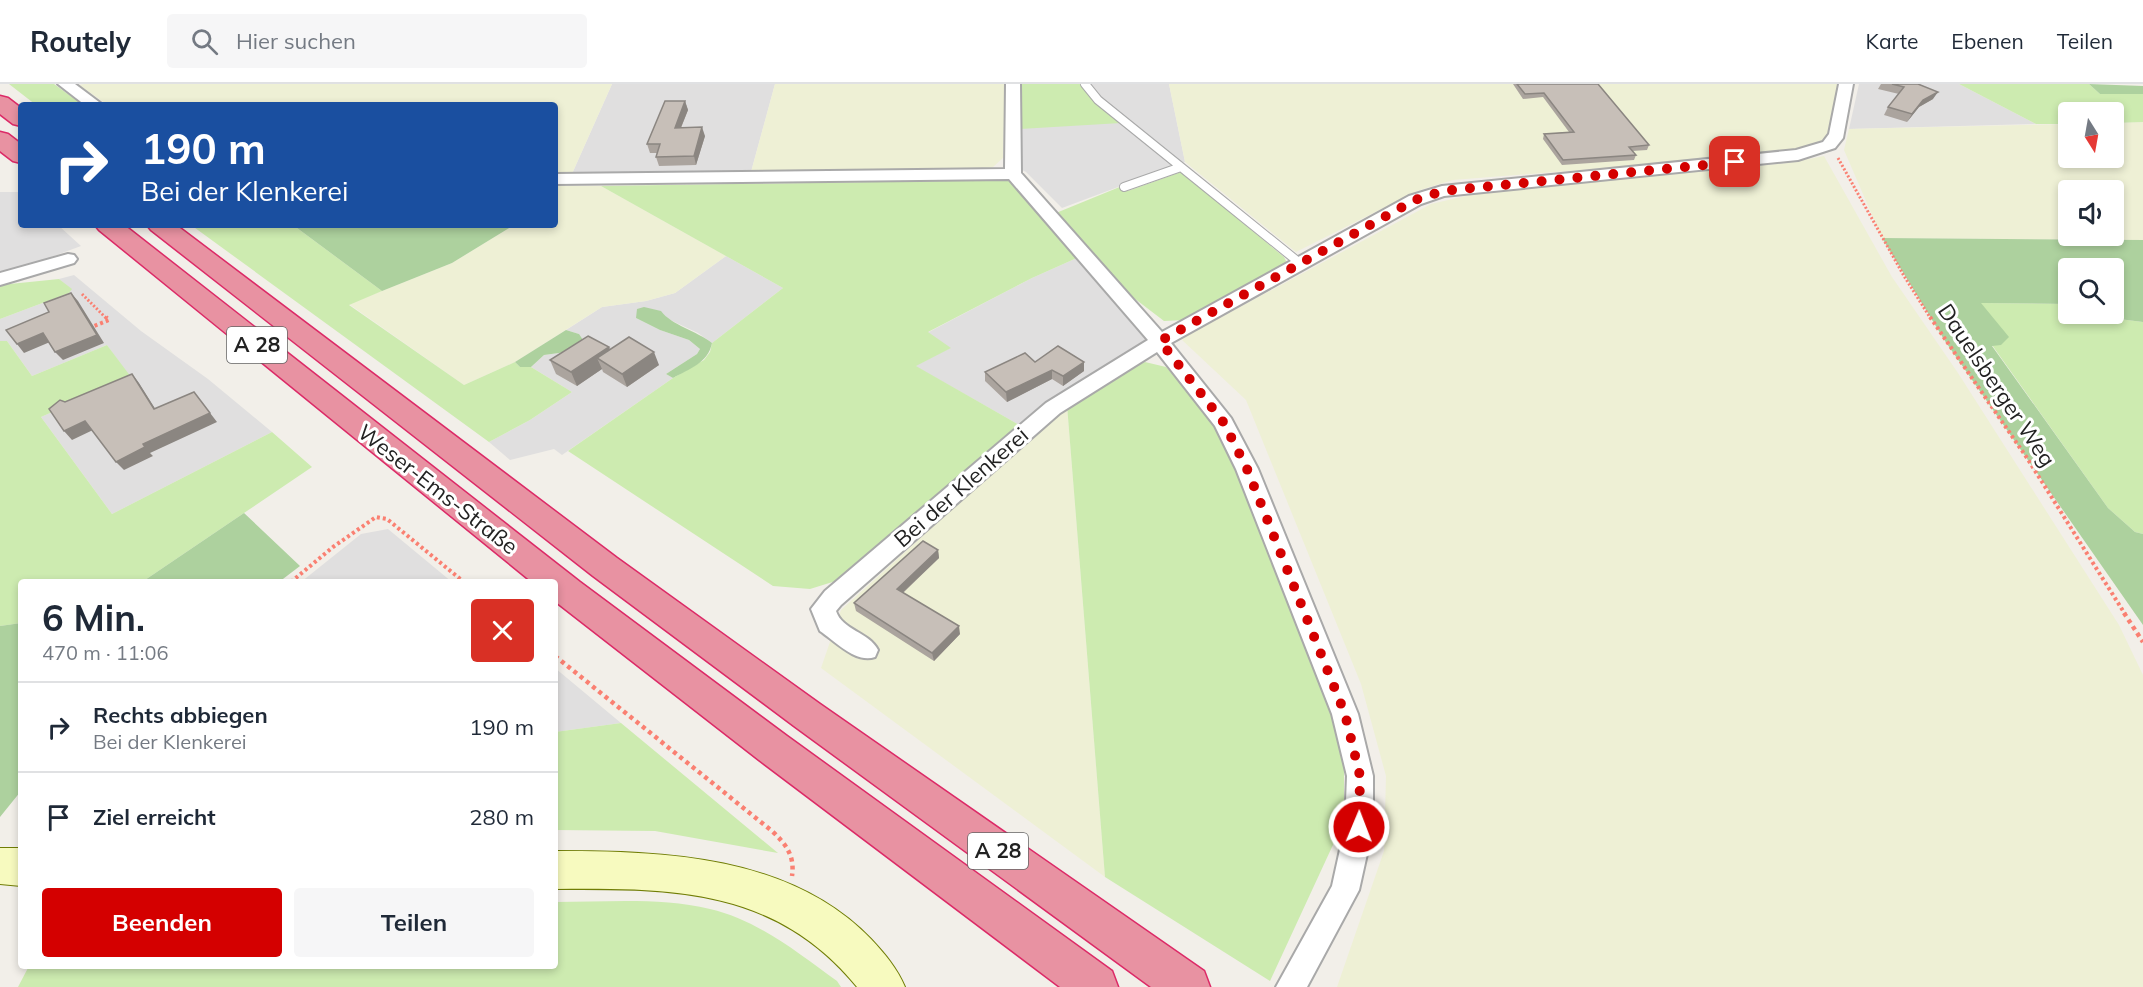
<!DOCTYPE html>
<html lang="de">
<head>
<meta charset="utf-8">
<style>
	:root { --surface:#fff; --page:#f6f6f7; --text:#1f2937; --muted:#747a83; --line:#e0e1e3; --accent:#d40000 }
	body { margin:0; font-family:Mulish,sans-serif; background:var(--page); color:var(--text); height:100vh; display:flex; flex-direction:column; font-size:22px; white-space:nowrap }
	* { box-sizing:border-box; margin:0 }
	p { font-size:20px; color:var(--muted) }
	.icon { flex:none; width:33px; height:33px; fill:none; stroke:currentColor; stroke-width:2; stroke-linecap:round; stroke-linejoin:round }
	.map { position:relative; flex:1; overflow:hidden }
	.details { position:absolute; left:18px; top:495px; width:540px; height:390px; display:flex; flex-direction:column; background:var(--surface); border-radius:6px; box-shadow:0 3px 9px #0003 }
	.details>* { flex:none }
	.banner { position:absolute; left:18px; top:18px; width:540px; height:126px; border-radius:6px; box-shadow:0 3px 9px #0003; background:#1a4fa0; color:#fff; overflow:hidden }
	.needle { width:39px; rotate:169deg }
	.tools { position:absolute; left:2058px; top:18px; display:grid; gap:12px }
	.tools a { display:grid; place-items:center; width:66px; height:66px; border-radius:6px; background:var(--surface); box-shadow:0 3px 9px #0003; font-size:30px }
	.pin { position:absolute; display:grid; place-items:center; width:51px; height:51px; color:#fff; margin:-26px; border-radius:12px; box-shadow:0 3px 9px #0006 }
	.me { position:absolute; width:66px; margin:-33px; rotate:1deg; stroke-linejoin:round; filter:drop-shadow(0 0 4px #0008) }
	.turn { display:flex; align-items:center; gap:21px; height:126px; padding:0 24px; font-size:27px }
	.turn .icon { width:78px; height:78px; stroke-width:2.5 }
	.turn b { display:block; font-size:42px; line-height:51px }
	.round { display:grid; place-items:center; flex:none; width:63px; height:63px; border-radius:6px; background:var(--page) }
	.headline { display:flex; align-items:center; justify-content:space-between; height:102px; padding:0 24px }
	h1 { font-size:36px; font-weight:700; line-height:45px }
	.button { display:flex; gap:12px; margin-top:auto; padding:12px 24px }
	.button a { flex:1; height:69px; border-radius:6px; background:var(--accent); color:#fff; font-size:24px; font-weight:700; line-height:69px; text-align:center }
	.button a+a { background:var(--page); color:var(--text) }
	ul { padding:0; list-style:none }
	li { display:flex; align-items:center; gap:18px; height:90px; padding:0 24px; border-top:2px solid var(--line) }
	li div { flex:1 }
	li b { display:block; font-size:22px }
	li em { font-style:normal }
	header { display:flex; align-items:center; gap:36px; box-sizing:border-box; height:84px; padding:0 30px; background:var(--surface); border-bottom:2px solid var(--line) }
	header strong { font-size:28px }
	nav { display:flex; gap:33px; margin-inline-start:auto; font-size:21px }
	.search { width:420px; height:54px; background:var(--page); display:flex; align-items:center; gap:15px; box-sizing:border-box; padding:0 21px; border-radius:6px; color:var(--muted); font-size:22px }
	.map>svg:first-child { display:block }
</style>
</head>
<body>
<header>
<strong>Routely</strong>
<div class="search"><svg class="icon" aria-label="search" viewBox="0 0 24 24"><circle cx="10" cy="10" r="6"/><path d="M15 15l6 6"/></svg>Hier suchen</div>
<nav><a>Karte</a><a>Ebenen</a><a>Teilen</a></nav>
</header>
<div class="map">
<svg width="2143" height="903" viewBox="0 0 2143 903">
	<rect width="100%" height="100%" fill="#f2efe9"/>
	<path fill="#e0dfdf" d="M612 0H775L751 88 571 92Z
		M1021 0H1169L1185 78 1062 124 1026 88 1019 84Z
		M1859 0H1959L2036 40 1849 45Z
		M0 108H21V141H58L81 162 0 192Z
		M726 172 783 204 712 259 698 249 666 234H636L660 246 689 256 700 265 697 270 666 290 673 294 562 371 554 365 510 376 489 358 530 336 572 308 531 283 544 271 574 267 579 250 566 246 602 223 646 217 675 209Z
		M1079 173 1149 258 1021 342 915 282 950 264 927 249 1032 194Z
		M74 191 141 247 208 295 272 348 112 430 41 333 130 293 107 261 32 292 7 257H0V235L69 209 71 205 59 195Z
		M388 445 452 498H301L361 450Z
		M555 584 621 639 555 648Z"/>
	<path fill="#eef0d5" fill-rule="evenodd" d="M84 0H612L571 92H555V21H108L79 1Z
		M775 0H1005L1003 74 993 83 975 87 751 88Z
		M1169 0H1840L1834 50 1824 60 1796 69 1453 96 1417 107 1296 168 1185 78Z
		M2143 38V156L1882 154 1844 66 1849 45 2068 40V74H2114V39ZM2068 106H2114V152H2068Z
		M1824 72 1892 193 1958 289 2119 541 2143 591V903H1337L1384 767 1386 692 1361 600 1246 316 1181 255 1431 120 1478 109 1788 79Z
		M555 102H601L726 172 675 209 646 217 602 223 515 278 464 301 349 220 452 179 514 141H555Z
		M1067 321 1105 793 821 584 841 526Z"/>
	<path fill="#cdebb0" d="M9 0H54L83 21H36Z
		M1021 0H1080L1094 17 1121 39 1020 45Z
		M1959 0H2089L2100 10H2143V38L2114 39V28H2068V40H2036Z
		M1181 88 1284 173 1286 177 1285 180 1184 236 1164 237 1126 208 1056 129 1122 102 1128 107Z
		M1008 96 1013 97 1079 173 1032 194 928 248 951 264 916 282 1021 342 839 496 810 505 773 502 568 367 673 294 704 276 710 268 712 259 783 204 601 102Z
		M191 141H293L382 207 349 221 464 301 515 278 520 283H531L572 308 530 336 489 358Z
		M59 195 72 205 69 209 0 235V201Z
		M1980 219 2068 220V230H2107L2119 235 2143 238V450L2135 448 2108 424 1992 261H2001Z
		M0 257H7L32 292 107 261 131 293 41 333 112 430 272 348 312 383 142 498H21V539L0 542Z
		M1145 278 1166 283 1211 331 1239 392 1328 613 1344 673V737L1270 897 1105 793 1067 321 1126 286Z
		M621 639 778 769 655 747 555 746V648Z
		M555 818C606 818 660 813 710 825 758 836 798 869 837 897L841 903H18L29 882H555Z"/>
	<path fill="#add19e" d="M2089 0 2143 2V10H2100Z
		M293 141H514L452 179 382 207Z
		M1882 154 2143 156V238L2119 235 2107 230H2114V184H2068V220L1981 219 2009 253 2001 261 1992 262 2108 424 2135 448 2143 450V541L1945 257Z
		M644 223 661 227C671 241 697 247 712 259 708 279 689 285 673 294L666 290 697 270 700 265 689 256 660 246 636 234 637 225Z
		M566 246 579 250 585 259 574 267 544 271 531 283H520L515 278Z
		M244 429 300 482 279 498H142Z
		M21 539V707L0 733V542Z"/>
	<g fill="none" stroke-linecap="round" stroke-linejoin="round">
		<g stroke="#a9a9a9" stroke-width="10">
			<path id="lane" d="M1085 0 1098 16 1181 83
				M1124 103 1181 83 1301 180"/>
		</g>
		<g stroke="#a9a9a9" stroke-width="4">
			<path id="street" d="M58 0H75L103 21H85Z
				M1006 0H1020L1021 89 1162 248 1409 112 1442 102 1796 66 1823 58 1829 50 1839 0H1853L1843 54 1835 64 1798 76 1444 112 1421 120 1171 259 1231 334 1258 385 1358 630 1373 692V743L1359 806 1307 903H1276L1332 802 1345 743 1347 692 1332 630 1236 385 1215 342 1157 268 1060 329 841 521 836 527C842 546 869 548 878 566L875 573C856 580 835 557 820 547L811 525 825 507 1046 319 1148 256 1009 95 555 100V90L1005 85Z
				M68 170 74 171 77 175 74 179 0 201V189Z"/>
		</g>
		<g stroke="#707d05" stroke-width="2">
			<path id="secondary" d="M0 764H21V802L0 800Z
				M555 767C664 767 790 771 871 855 885 870 897 884 905 903H857C776 804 673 804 555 805Z"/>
		</g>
		<g stroke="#dc2a67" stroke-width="3">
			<path id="highway" d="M0 12 8 14 21 24V42L13 40 0 30Z
				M0 48 8 50 21 60V79L13 77 0 67Z
				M95 141H124L580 498 787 652 1112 887 1118 903H1060L759 676 556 518 555 498H532L99 146Z
				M147 141H176L617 474 820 620 1204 887 1210 903H1151L794 642 593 492 151 146Z"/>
		</g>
		<path stroke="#fa8072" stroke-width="3" stroke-dasharray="2 2" stroke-linecap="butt" d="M1838 74 1904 192 1931 235
			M82 210 107 235"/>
		<path stroke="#fa8072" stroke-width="4" stroke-dasharray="3 3" stroke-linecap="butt" d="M1930 233 2027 374 2125 530
			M89 244 109 236 106 233
			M291 498 333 463 376 433 387 435 464 498"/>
		<path stroke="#fa8072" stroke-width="4.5" stroke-dasharray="4 4" stroke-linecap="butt" d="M2124 529 2143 558
			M555 572 772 747C786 760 795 772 792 792"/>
		<use href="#lane" stroke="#fff" stroke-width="8"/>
		<use href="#street" fill="#fff" fill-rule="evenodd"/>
		<use href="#secondary" fill="#f7fabf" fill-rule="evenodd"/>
		<use href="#highway" fill="#e892a2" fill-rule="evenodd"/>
	</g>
	<path fill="#aba49e" d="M1513 0H1598L1649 61 1647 66 1632 67 1636 71 1634 76 1562 81 1543 55 1544 50 1569 48 1543 13 1523 15Z
		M1881 0H1918L1933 15 1919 23 1907 38 1884 31 1888 23 1899 10 1878 5Z
		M685 17 688 26 681 44 705 52 696 81 659 82 656 73 657 69H650L647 60Z
		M609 263 610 266 659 281 627 303 603 288 602 285 577 302 556 290 550 276Z
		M1035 278 1084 287 1063 302 1052 295 1007 318 985 297V288Z
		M938 466 939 474 903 509 960 550 934 577 856 527 854 519Z"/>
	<path fill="#8b8681" d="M1938 8 1933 15 1919 23 1907 38 1912 30 1923 16Z
		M685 17 688 26 677 53 675 44Z
		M702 43 705 52 696 81 694 72Z
		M71 209 78 217 104 259 63 276 55 268Z
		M43 249 50 258 24 269 17 260Z
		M609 263 614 277 597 274 602 285 577 302 571 288Z
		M654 268 659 281 627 303 622 290Z
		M1084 278V287L1063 302V292Z
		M1052 286V295L1007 318 1006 308Z
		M132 290 139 299 161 334 154 325Z
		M194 308 217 338 150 369 153 372 124 386 116 378 143 360Z
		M85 337 93 346 72 356 64 347Z
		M938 466 939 474 898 513 897 505Z
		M959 542 960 550 934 577 932 569Z"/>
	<path fill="#c7bfb8" stroke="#8b8681" stroke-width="1.5" d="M1517 0H1598L1649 61 1629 63 1636 71 1563 76 1544 50 1574 48 1544 9 1525 10Z
		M1892 0H1918L1938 8 1923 16 1912 30 1888 23 1904 3Z
		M665 17H685L675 44 702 43 694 72 656 73 660 60H647Z
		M71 209 97 251 55 268 43 249 17 260 6 246 49 228 44 219Z
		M588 252 609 263 571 288 550 276Z
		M629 253 654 268 622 290 597 274Z
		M1058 262 1084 278 1063 292 1052 286 1006 308 985 288 1025 269 1035 278Z
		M132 290 154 325 194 308 210 329 143 360 145 363 116 378 85 337 64 347 49 325 60 316 65 318Z
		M923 457 938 466 897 505 959 542 932 569 854 519Z"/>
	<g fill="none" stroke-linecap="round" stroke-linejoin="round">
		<path stroke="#d40000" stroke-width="10" stroke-dasharray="0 18" d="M1359 743 1360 692 1345 630 1247 385 1224 339 1160 257 1415 116 1443 107 1735 78"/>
	</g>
	<g text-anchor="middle" stroke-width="6" stroke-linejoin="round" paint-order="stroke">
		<g fill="#fff" stroke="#646464" stroke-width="1.5">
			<rect x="227" y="243" width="60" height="36" rx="4.5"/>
			<rect x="968" y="749" width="60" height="36" rx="4.5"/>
		</g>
		<g font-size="21" font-weight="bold" fill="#222">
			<text x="257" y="268">A 28</text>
			<text x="998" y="774">A 28</text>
		</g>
		<g font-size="22" fill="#222" stroke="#fff">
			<text transform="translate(1997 301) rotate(56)" y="8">Dauelsberger Weg</text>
			<text transform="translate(961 403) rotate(-41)" y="8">Bei der Klenkerei</text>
			<text transform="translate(438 405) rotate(38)" y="8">Weser-Ems-Straße</text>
		</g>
	</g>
</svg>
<div class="tools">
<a><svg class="needle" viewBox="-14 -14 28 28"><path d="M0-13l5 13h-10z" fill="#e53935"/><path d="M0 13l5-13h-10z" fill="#747a83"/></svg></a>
<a><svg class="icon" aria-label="sound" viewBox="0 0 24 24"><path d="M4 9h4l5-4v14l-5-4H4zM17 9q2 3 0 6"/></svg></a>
<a><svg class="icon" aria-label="search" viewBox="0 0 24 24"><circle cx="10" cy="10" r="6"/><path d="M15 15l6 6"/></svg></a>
</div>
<div class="pin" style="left:1735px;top:78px;background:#d93025"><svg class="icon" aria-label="arrive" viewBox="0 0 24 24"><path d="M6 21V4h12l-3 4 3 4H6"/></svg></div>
<svg class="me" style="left:1359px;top:743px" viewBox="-20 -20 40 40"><circle r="17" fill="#d40000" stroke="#fff" stroke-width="3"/><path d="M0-11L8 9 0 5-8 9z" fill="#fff"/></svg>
<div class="banner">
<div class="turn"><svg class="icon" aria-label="right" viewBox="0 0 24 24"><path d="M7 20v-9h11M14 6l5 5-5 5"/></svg><div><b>190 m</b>Bei der Klenkerei</div></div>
</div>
<section class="details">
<div class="headline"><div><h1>6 Min.</h1><p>470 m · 11:06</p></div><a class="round" style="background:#d93025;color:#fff"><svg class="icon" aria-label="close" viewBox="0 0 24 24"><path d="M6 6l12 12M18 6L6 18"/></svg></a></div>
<ul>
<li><svg class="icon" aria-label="right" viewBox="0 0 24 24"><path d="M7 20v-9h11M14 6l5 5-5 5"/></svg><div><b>Rechts abbiegen</b><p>Bei der Klenkerei</p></div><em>190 m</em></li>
<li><svg class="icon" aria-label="arrive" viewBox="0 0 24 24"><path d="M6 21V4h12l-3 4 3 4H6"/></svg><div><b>Ziel erreicht</b></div><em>280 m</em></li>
</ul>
<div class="button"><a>Beenden</a><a>Teilen</a></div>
</section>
</div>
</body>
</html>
